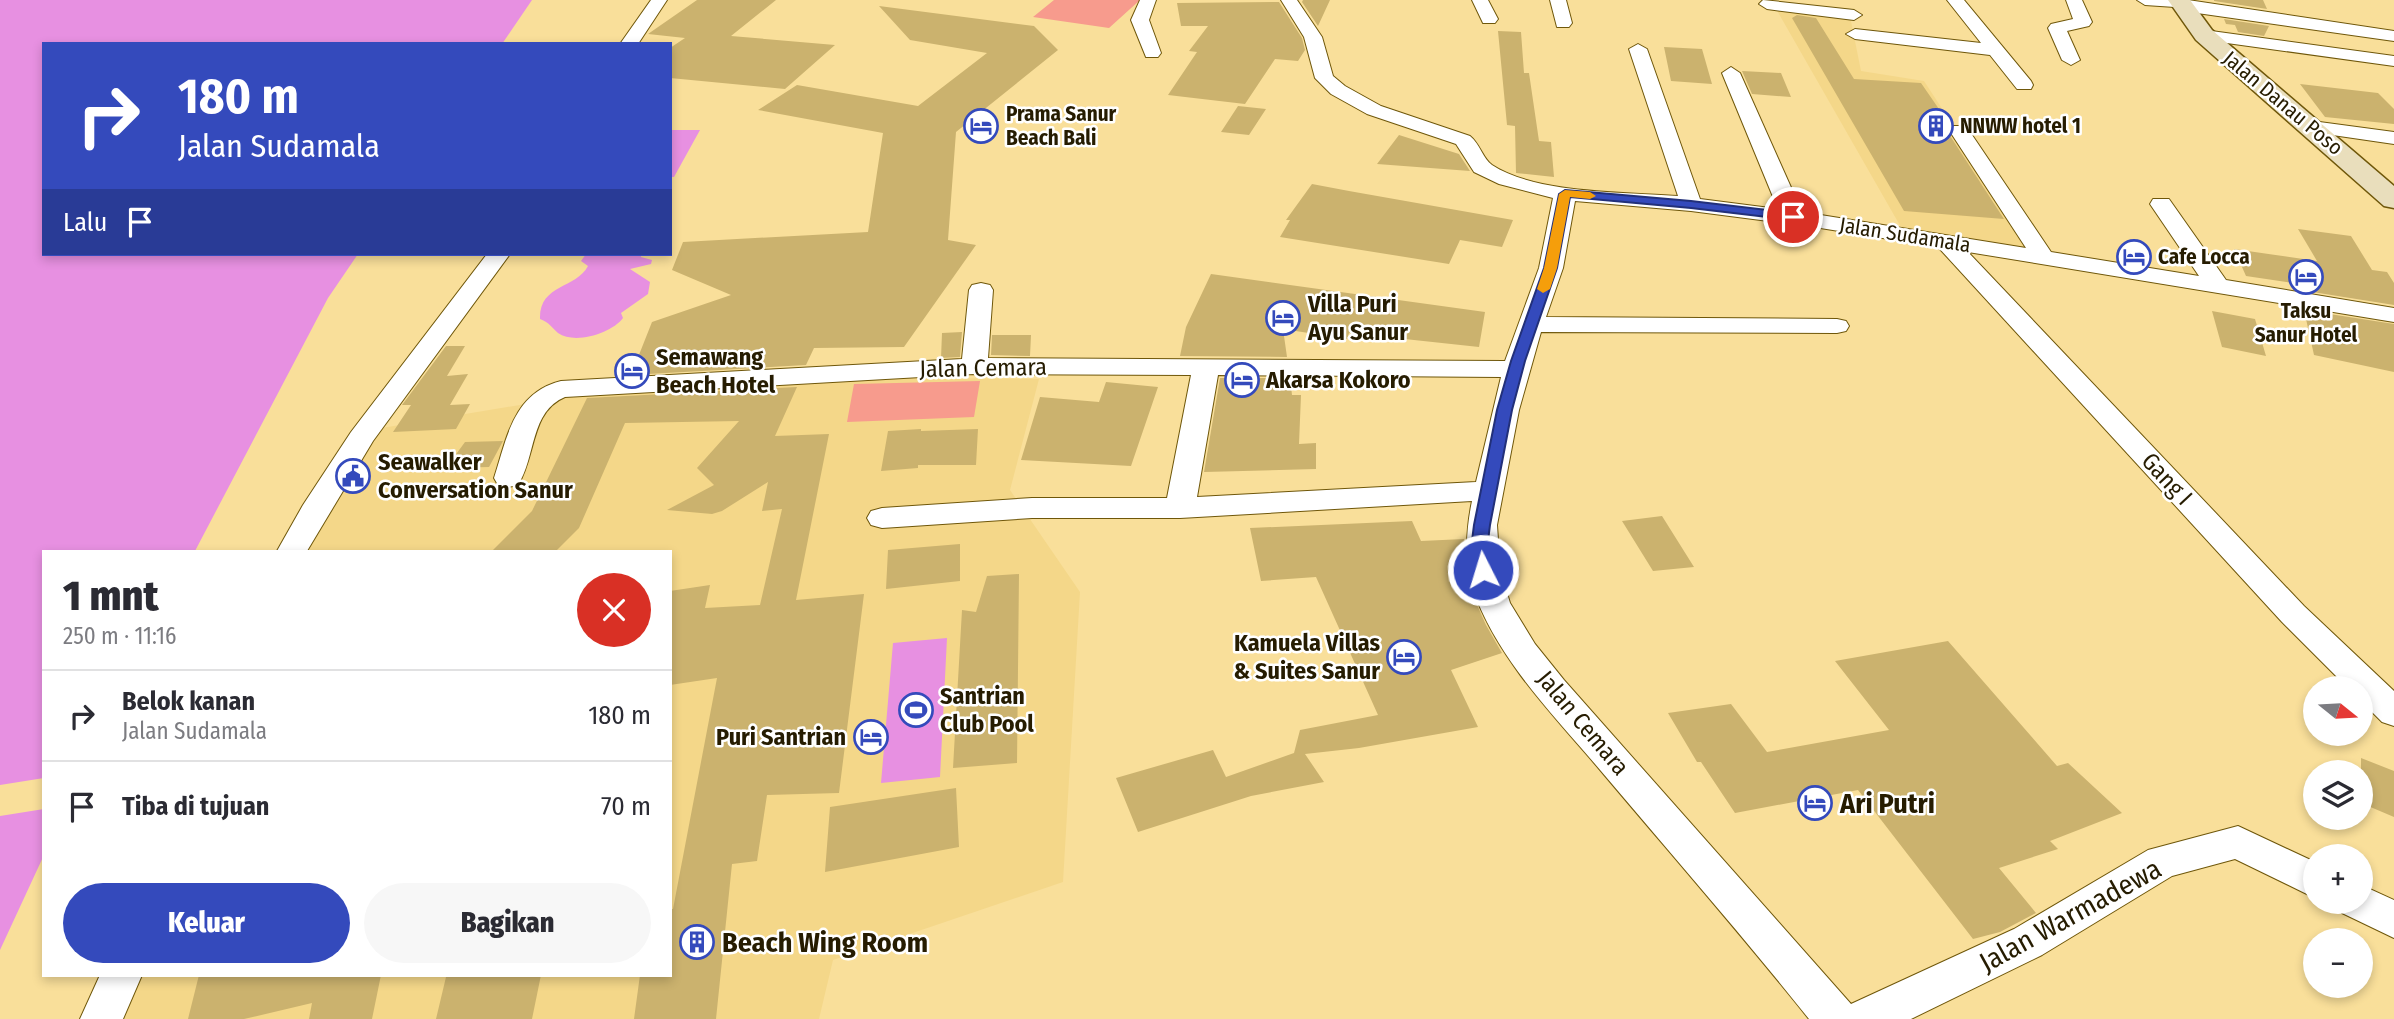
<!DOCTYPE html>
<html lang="id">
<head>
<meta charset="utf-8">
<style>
	:root { --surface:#fff; --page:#f7f7f7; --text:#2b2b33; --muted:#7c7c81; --line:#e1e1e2; --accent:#344abc }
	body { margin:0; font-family:"Fira Sans Condensed",sans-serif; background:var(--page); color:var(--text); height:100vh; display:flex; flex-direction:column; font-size:26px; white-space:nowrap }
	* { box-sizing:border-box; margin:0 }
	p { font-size:23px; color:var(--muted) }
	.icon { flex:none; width:38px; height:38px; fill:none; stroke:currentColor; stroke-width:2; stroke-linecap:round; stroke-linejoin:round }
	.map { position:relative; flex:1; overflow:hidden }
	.details { position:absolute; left:42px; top:550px; width:630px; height:427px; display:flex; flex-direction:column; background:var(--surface); border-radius:0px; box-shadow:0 4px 10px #0003 }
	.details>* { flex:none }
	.top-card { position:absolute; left:42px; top:42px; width:630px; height:214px; border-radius:0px; box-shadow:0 4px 10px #0003; background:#344abc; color:#fff; overflow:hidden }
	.needle { width:46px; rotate:108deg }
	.tools { position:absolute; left:2303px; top:676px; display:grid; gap:14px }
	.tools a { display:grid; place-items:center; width:70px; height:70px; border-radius:50%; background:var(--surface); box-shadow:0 4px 10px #0003; font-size:35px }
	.pin { position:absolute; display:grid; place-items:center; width:60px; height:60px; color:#fff; margin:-30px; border:4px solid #fff; border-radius:50%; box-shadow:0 2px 7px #0007 }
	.me { position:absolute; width:77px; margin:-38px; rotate:355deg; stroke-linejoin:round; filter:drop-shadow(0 0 5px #0008) }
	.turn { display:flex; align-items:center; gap:24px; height:147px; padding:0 21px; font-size:32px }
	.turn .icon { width:91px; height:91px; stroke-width:2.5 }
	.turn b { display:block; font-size:49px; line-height:60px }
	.then { display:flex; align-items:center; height:66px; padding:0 21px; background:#0003; gap:14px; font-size:26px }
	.round { display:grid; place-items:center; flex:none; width:74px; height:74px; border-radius:37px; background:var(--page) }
	.head { display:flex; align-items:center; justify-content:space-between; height:119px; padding:0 21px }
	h1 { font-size:42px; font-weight:800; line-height:52px }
	.primary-button { display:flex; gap:14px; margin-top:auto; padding:14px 21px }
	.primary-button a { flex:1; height:80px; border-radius:42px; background:var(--accent); color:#fff; font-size:28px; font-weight:800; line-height:80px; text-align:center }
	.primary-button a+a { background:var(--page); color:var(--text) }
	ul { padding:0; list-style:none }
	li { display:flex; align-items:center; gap:21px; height:91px; padding:0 21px; border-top:2px solid var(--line) }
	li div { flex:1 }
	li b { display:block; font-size:26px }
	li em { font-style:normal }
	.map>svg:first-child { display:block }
</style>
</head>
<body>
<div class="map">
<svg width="2394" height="1019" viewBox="0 0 2394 1019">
	<rect width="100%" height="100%" fill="#f9df9a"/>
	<path fill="#f4d789" d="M1775 7 1850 16 1861 71 1924 81 2035 251 1902 229Z
		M693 376 1039 379 1010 490 1080 592 1063 882 833 960 819 1019H101L121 975H670V551H290L352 433Z"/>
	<path fill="#f79b8d" d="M1054 0H1140L1109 28 1033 17Z
		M980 381 974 417 847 422 854 384Z"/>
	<path fill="#e790e1" d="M0 0H532L502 44H44V254H358L328 298 195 551H44V855L0 950Z
		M670 130H700L674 177H670Z
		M586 254H641V257L652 260 651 264 630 269 650 282 648 294 621 313 623 318C612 333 575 345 558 333 551 327 550 323 540 319 539 284 576 289 588 266L581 261Z
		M947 638 940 777 881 783 893 643Z"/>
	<path fill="#f9df9a" d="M44 778V809L0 816V785Z"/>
	<path fill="#cbb26e" d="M697 0H776L731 36 835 45 785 89 670 78V48L685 38 648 34Z
		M1303 0H1330L1318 26 1302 2Z
		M2214 0H2263L2267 9 2214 1Z
		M1279 2 1302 38 1305 50 1298 61 1275 59 1245 104 1168 95 1197 52 1189 51 1208 26H1181L1177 3Z
		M879 6 1034 26 1058 50 956 132 948 240 976 245 904 347 814 348 806 365 631 375 652 322 731 295 672 270 683 242 868 232 883 133 758 110 797 85 918 106 987 53 910 40Z
		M1797 15 1816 18 1854 79 1921 83 1950 125 1947 131 2004 219 1904 211 1792 18Z
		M2224 19 2269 26 2264 36 2238 32 2235 25 2226 24Z
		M1498 31 1521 32 1524 73H1529L1539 141 1551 142 1554 177 1516 173 1515 126 1507 125Z
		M1664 47 1702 49 1712 84 1671 81Z
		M1742 71 1781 73 1791 97 1752 94Z
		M2300 84 2378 93 2394 109V124L2325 117Z
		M1238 106 1266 109 1249 135 1221 132Z
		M1399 135 1459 154 1470 171 1377 164Z
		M1312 184 1349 191 1513 220 1502 247 1460 240 1449 264 1280 237 1290 220H1286Z
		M2298 229 2351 236 2372 270 2387 272 2394 283V305L2300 290 2299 284 2246 276 2234 249 2317 261Z
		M1211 274 1485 312 1479 347 1349 333 1347 339 1283 329 1287 357 1180 356 1186 327Z
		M2304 310 2394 324V372L2314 355Z
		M2212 311 2255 319 2266 356 2222 347Z
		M962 332 960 357 941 358 942 333Z
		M992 335H1031L1030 356 991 355Z
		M446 346H465L447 376 468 374 450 405 470 404 456 429 393 432 411 405H402Z
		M1220 378H1290L1292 395H1301L1299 444 1316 443V469L1204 472Z
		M1106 382 1158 387 1131 466 1021 460 1040 397 1099 402Z
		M797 387 775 436 829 434 796 600 864 594 839 793 767 795 757 861 732 864 716 1019H634L640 975H670V909H673L717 678 670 685V591L710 585 705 608 760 605 782 509 762 511 768 482 722 511 712 514 667 510 714 485 697 468 739 421 625 423 579 528 556 551H492L532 511 587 398Z
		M921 429V431L978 429 976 465H918V468L881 471 888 431Z
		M503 441 489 467 446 468 465 442Z
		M1662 516 1694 567 1653 571 1622 521Z
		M1412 521 1421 541 1464 539 1470 589 1486 625 1502 653 1451 670 1478 727 1359 748 1305 754 1324 782 1251 796 1138 832 1116 778 1213 750 1226 777 1294 753 1300 730 1378 715 1316 577 1261 581 1250 528Z
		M960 544V581L886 589 888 550Z
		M1019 574 1017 763 953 768 962 610 976 612 987 576Z
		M1948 641 2057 766 2068 763 2122 813 2050 841 2058 849 1999 868 2036 913 2000 932 1973 939 1858 790 1735 813 1701 762H1697L1668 713 1731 704 1767 752 1889 730 1835 661Z
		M2361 758 2394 771V817L2361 803Z
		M956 788 959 847 825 872 830 807Z
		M199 975H381L372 1019H309L312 1003 244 1019H188Z
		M459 975H541L532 1019H436L446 977Z"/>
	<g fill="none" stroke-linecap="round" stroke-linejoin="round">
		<g stroke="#6f570a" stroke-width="2">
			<path id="street" d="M651 0H667L638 44H620Z
				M1140 0H1156L1149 20 1161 53 1158 57H1146L1131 20Z
				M1281 0H1297L1322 37 1333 76 1345 86 1381 106 1470 136C1480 144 1483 159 1492 165 1536 194 1625 192 1678 196L1629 49 1638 44 1647 49 1700 199 1778 209 1722 73 1731 67 1740 73 1802 212 2026 248 1949 130 1952 126H1966L2051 252 2199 276 2150 204 2153 199H2169L2226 280 2394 308V322L1968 252 2304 606 2394 691V726L2382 722 2361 701V688H2348L2282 622 1938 247 1808 226 1691 211 1575 201 1563 268 1546 317 1837 319 1846 321 1849 326 1846 331 1837 333 1541 332 1519 410 1497 525 1500 570 1510 603 1535 644 1564 680 1851 1004 2014 929 2148 850 2238 826 2315 862V898L2235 859 2172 876 2042 955 1911 1019H1809C1742 935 1671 854 1601 771 1557 719 1503 665 1477 600 1464 568 1465 535 1472 501L1180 518H1032L882 528 871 525 867 518 871 511 882 508 1032 498H1167L1191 375 974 374 565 397C530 411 536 457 518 485L508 487 498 485 494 478C507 438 513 393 561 381L962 359 969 290 972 285 981 283 990 285 993 290 988 358 1505 361 1539 268 1553 198 1499 184 1474 172 1456 144 1367 114 1331 94 1315 78 1304 37ZM1218 375 1501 377 1476 482 1197 497Z
				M1472 0H1488L1498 19 1495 23H1483Z
				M1550 0H1566L1572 23 1569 27H1557Z
				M1763 0 1854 10 1862 15 1854 20 1767 9 1759 4Z
				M1947 0H1964L2031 81 2033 85 2031 89H2017L1990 55 1855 39 1846 34 1855 29 1981 43Z
				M2066 0H2082L2092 22 2089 26 2067 31 2080 60 2071 65 2062 60 2048 28 2051 24 2073 19Z
				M2137 0H2188L2394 31V41L2183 11 2175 7 2145 5Z
				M2204 30 2394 56V66L2198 39 2195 35Z
				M2312 121 2394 132V144L2305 131 2302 127 2305 123Z
				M487 254H510L373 441 307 551H277L303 505 351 432Z
				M2361 885 2394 900V938L2342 913 2336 901H2361Z
				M100 975H142L123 1019H80Z"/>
		</g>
		<g stroke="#6f570a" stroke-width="3">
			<path id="secondary" d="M2168 0H2190L2212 30 2394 186V208L2384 206 2196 40Z"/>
		</g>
		<use href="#street" fill="#fff" fill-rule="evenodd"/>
		<use href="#secondary" fill="#e9debc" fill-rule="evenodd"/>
	</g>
	<path fill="#344abc" stroke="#22307a" stroke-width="2" d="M1565 190 1691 201 1793 213 1798 217 1793 220 1691 208 1570 197 1557 268 1525 361 1512 410 1490 525 1488 541 1492 570 1483 575 1475 570 1472 541 1474 525 1497 410 1511 361 1544 268 1559 194Z"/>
	<path fill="#f59e0b" d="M1565 190 1590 192 1596 196 1590 199 1570 197 1557 268 1550 289 1543 293 1537 289 1544 268 1559 194Z"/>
	<defs>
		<g id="hotel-ring" transform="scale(1.75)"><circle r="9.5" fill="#fff" stroke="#344abc" stroke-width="1.5"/><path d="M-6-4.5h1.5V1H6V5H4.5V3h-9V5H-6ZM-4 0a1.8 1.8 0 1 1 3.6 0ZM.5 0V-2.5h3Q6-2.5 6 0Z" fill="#344abc"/></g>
		<g id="building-ring" transform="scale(1.75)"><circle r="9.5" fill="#fff" stroke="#344abc" stroke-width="1.5"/><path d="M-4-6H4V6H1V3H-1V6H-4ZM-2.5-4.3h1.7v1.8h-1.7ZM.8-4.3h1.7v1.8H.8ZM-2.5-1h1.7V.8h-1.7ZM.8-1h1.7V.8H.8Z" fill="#344abc"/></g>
		<g id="civic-ring" transform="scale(1.75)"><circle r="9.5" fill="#fff" stroke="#344abc" stroke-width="1.5"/><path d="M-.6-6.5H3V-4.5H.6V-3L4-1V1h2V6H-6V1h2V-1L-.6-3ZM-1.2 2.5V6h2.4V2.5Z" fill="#344abc"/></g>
		<g id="stadium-ring" transform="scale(1.75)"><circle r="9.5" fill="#fff" stroke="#344abc" stroke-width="1.5"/><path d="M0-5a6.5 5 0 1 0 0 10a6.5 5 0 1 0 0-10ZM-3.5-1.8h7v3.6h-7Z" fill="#344abc"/></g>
	</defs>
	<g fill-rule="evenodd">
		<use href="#hotel-ring" x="981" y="126"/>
		<use href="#building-ring" x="1936" y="126"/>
		<use href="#hotel-ring" x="2134" y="257"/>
		<use href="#hotel-ring" x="2306" y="277"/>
		<use href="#hotel-ring" x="1283" y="318"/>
		<use href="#hotel-ring" x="632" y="371"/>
		<use href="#hotel-ring" x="1242" y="380"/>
		<use href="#civic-ring" x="353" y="476"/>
		<use href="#hotel-ring" x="1404" y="657"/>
		<use href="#stadium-ring" x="916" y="710"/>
		<use href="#hotel-ring" x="871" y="737"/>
		<use href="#hotel-ring" x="1815" y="803"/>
		<use href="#building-ring" x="697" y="942"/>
	</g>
	<g text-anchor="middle" stroke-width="5" stroke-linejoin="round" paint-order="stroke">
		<g font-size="21" fill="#261c01" stroke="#fff">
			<text transform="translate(2283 103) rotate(40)" y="7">Jalan Danau Poso</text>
			<text transform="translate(1905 235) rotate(9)" y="7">Jalan Sudamala</text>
		</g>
		<g font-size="21" font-weight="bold" fill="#261c01" stroke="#fff" text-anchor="start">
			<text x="1006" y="121">Prama Sanur<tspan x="1006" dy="24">Beach Bali</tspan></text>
			<text x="1960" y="133">NNWW hotel 1</text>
			<text x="2158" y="264">Cafe Locca</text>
			<text x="2306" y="318" text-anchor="middle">Taksu<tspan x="2306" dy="24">Sanur Hotel</tspan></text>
		</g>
		<g font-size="24" font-weight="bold" fill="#261c01" stroke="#fff" text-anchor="start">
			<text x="1308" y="312">Villa Puri<tspan x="1308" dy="28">Ayu Sanur</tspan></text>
			<text x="656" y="365">Semawang<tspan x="656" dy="28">Beach Hotel</tspan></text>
			<text x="1266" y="388">Akarsa Kokoro</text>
			<text x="378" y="470">Seawalker<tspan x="378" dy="28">Conversation Sanur</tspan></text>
			<text x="1380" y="651" text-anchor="end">Kamuela Villas<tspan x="1380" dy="28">&amp; Suites Sanur</tspan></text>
			<text x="940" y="704">Santrian<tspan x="940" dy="28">Club Pool</tspan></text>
			<text x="846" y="745" text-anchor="end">Puri Santrian</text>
		</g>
		<g font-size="24" fill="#261c01" stroke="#fff">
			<text transform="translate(983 368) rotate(-1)" y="8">Jalan Cemara</text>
			<text transform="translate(2167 479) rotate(47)" y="8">Gang I</text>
			<text transform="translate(1583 723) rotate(50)" y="8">Jalan Cemara</text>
		</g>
		<g font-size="28" font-weight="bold" fill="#261c01" stroke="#fff" text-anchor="start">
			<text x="1840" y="813">Ari Putri</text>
			<text x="722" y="952">Beach Wing Room</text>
		</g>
		<g font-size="28" fill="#261c01" stroke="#fff">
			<text transform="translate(2070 915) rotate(-29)" y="10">Jalan Warmadewa</text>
		</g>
	</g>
</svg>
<div class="tools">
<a><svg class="needle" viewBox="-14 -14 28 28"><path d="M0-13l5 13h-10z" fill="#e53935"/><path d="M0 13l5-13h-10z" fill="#7c7c81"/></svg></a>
<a><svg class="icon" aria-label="layers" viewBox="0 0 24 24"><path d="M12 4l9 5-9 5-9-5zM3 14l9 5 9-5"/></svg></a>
<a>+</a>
<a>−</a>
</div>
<div class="pin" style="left:1793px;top:217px;background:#d93025"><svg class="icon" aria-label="arrive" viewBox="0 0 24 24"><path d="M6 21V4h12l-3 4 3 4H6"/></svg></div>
<svg class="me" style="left:1483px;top:570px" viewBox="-20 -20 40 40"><circle r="17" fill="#344abc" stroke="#fff" stroke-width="3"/><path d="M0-11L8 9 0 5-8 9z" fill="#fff"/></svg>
<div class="top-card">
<div class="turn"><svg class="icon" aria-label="right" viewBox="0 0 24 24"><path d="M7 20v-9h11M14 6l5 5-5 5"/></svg><div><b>180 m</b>Jalan Sudamala</div></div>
<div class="then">Lalu<svg class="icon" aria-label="arrive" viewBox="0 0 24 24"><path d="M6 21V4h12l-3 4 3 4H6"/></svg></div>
</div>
<section class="details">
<div class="head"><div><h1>1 mnt</h1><p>250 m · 11:16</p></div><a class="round" style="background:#d93025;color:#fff"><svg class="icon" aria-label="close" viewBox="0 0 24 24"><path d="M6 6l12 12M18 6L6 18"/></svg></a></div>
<ul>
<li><svg class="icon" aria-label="right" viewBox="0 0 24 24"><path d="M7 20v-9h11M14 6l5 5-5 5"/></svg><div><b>Belok kanan</b><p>Jalan Sudamala</p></div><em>180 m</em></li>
<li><svg class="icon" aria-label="arrive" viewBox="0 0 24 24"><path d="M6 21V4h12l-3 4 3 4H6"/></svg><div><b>Tiba di tujuan</b></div><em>70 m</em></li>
</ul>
<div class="primary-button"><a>Keluar</a><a>Bagikan</a></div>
</section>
</div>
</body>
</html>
